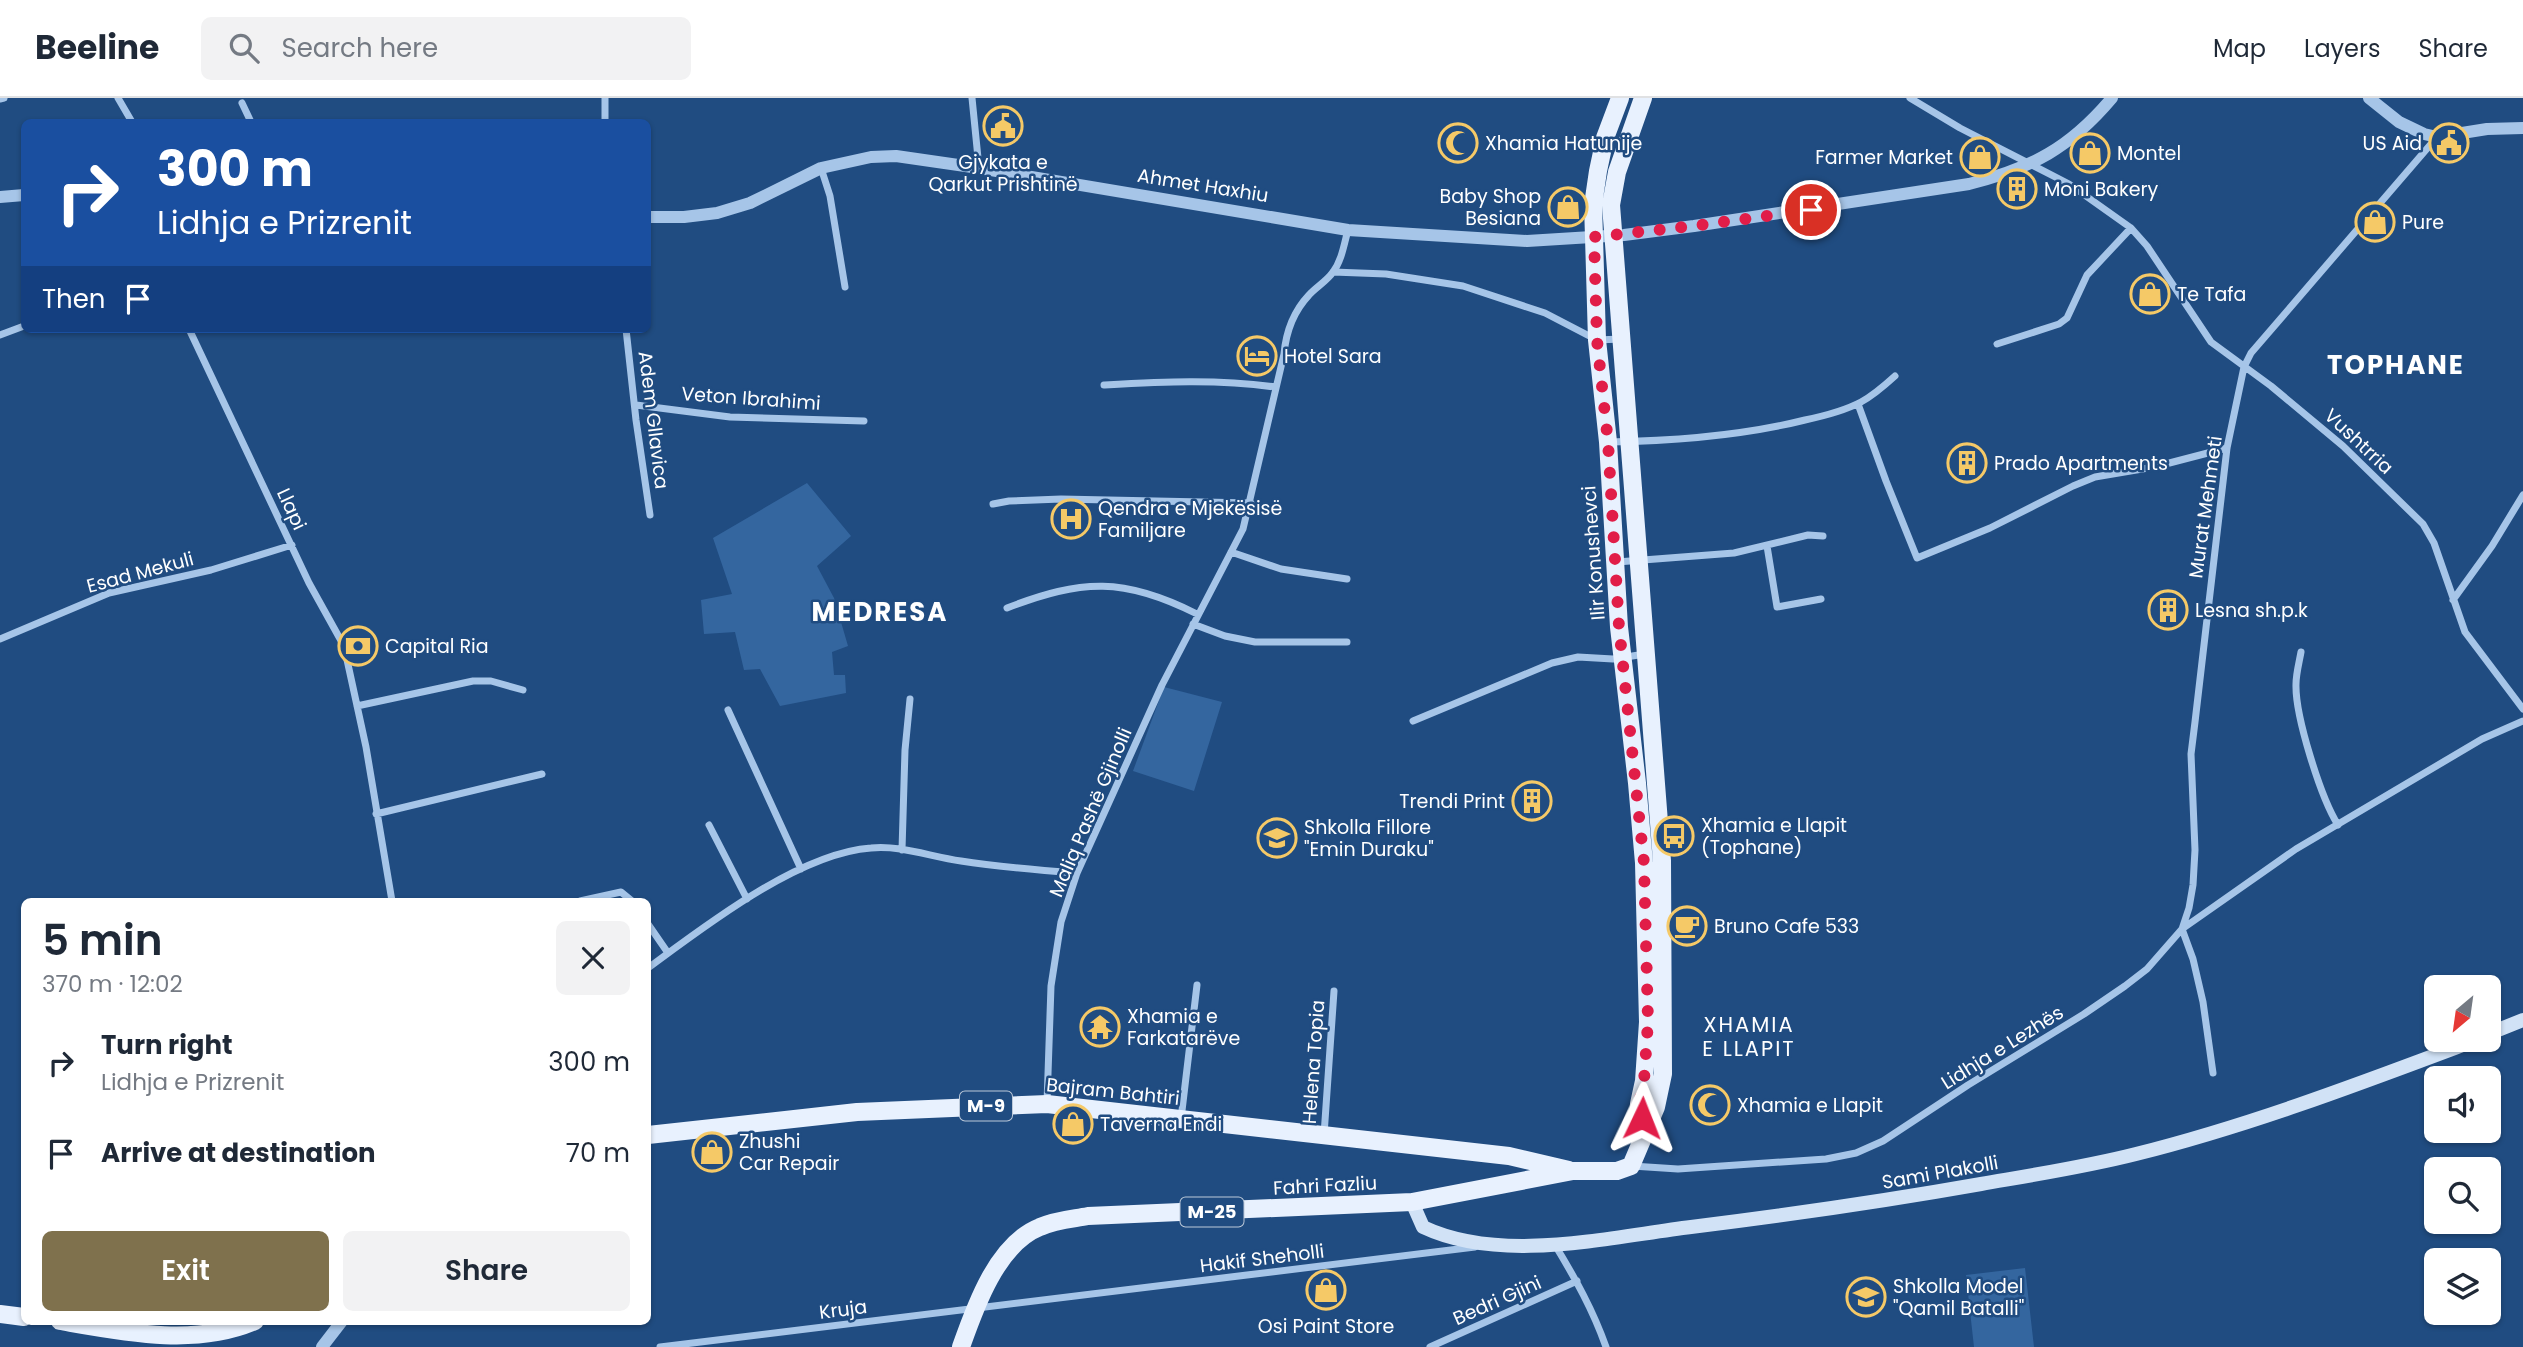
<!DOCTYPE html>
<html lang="en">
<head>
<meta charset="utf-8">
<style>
	:root { --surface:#fff; --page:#f2f2f3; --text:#1f2937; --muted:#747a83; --line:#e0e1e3; --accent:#7f714d }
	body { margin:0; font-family:Poppins,sans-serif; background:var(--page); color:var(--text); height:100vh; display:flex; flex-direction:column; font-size:26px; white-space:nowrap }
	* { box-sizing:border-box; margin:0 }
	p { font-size:23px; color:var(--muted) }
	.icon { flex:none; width:38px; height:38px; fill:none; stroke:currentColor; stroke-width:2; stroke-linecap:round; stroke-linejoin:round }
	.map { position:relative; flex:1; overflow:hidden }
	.panel { position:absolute; left:21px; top:800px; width:630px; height:427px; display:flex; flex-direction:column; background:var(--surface); border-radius:10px; box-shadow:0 2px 5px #0004 }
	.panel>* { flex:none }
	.hud { position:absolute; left:21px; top:21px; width:630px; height:214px; border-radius:10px; box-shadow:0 2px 5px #0004; background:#1a4fa0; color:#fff; overflow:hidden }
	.needle { width:46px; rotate:209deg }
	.buttons { position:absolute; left:2424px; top:877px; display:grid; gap:14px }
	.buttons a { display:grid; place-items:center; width:77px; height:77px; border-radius:10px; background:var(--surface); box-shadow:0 2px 5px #0004; font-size:35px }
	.pin { position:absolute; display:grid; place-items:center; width:60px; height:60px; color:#fff; margin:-30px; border:4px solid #fff; border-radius:50%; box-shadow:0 2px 7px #0007 }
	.me { position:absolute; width:77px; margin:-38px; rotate:2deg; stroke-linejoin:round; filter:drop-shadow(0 0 5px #0008) }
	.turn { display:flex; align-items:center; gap:24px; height:147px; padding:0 21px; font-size:32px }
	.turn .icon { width:91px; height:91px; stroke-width:2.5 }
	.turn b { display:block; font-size:49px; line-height:60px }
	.then { display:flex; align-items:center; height:66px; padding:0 21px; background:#0003; gap:14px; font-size:26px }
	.round { display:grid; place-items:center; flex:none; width:74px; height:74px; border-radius:10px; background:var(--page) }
	.headline { display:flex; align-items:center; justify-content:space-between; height:119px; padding:0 21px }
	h1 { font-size:42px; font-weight:600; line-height:52px }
	.primary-button { display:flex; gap:14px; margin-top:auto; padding:14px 21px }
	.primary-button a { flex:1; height:80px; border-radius:10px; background:var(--accent); color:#fff; font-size:28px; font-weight:600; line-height:80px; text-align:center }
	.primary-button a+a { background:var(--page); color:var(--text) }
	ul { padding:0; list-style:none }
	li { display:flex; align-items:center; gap:21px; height:91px; padding:0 21px }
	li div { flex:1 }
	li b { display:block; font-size:26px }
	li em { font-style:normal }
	header { display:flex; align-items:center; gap:42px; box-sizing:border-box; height:98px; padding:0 35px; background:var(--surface); border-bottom:2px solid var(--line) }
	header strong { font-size:33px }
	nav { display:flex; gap:38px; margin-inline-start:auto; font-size:24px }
	.search { width:490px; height:63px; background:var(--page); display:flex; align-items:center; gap:18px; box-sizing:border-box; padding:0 24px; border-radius:10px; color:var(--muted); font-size:26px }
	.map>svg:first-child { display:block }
</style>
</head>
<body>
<header>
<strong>Beeline</strong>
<div class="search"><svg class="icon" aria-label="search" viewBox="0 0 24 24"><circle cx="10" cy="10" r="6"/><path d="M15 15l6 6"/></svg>Search here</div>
<nav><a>Map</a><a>Layers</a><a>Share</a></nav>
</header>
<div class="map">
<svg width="2523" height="1249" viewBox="0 0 2523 1249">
	<rect width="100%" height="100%" fill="#204c81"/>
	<path fill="#34669f" d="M807 385 851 438 817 468 834 500 848 548 832 554 834 577H845L846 595 780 608 760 571 744 572 735 534 704 536 701 502 732 496 713 440Z
		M1164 589 1222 604 1194 693 1133 673Z
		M2025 1170 2034 1249H1974L1966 1177Z"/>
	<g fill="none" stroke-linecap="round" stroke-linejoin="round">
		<path stroke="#a6c5e8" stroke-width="7" d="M118 0 132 24
			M972 0 979 70
			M1910 0 1960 30 2069 86 2131 130 2147 148 2211 244 2271 288 2343 348 2423 426 2434 445 2465 534 2523 611
			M0 1 4 0
			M242 5 251 24
			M605 24V0
			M821 70 830 98 845 189
			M1333 174 1386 176 1463 188 1545 215 1597 242 1621 241
			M189 231 309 485 344 548 366 649 392 803
			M626 231 636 322 650 417
			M0 237 24 228
			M1997 246 2059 226 2067 220 2087 177 2131 130
			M1104 287C1161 284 1217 281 1275 289
			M1858 306 1886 383 1917 460 1990 430 2073 388 2095 379 2154 369 2227 350
			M636 307 730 319 864 323
			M1609 344C1674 343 1741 338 1805 322 1824 318 1844 313 1861 304 1874 297 1884 288 1895 278
			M993 406 1009 403 1061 401 1251 405
			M1767 448 1777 509 1821 501
			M1231 454 1281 471 1347 481
			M1617 464 1734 455 1808 437 1823 438
			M2453 502 2492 448 2523 397
			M1007 510C1082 481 1124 479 1197 516
			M1193 526 1225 538 1255 544H1347
			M0 541 109 495 211 472 292 447
			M2301 554C2299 565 2296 576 2296 586 2295 618 2321 700 2338 727
			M357 608 473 583H491L523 592
			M728 612 801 771
			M1413 623 1552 565 1578 559 1613 561 1645 556
			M376 716 542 676
			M709 727 747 801
			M902 752 905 652 910 601
			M580 803 621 794 632 803
			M648 826 668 855
			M648 870C705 828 799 755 871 750 901 747 931 759 961 763 999 769 1038 772 1077 775
			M2213 975 2203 904 2193 861 2182 831 2189 810 2193 787 2195 752 2191 656 2195 624 2227 350 2244 269 2251 255 2437 39
			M1047 1005 1051 888 1061 824 1077 775 1162 587 1243 431 1284 256C1286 234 1293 214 1309 197 1316 189 1327 183 1333 174 1342 162 1344 146 1348 132
			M1181 1021 1197 887
			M1324 1037 1334 893
			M1632 1068 1678 1071 1826 1061 1856 1055 1883 1043 1968 987 2084 916 2125 888 2147 871 2182 831 2296 751 2482 641 2523 623
			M1555 1147C1575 1180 1593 1212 1606 1249
			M660 1249 1475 1149
			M1430 1249 1577 1183"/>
		<path stroke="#a6c5e8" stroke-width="12" d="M2369 0 2399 24 2424 36 2437 39 2487 31 2523 30
			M0 99 24 97
			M648 119H684L717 115 750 105 821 70 871 59 896 58 979 70 1348 132 1527 143 1624 137 1694 128 1969 86C2032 70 2070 50 2112 0
			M322 1249 342 1223"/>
		<path stroke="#d1e2f6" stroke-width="14" d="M2488 936 2523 922
			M1412 1104 1423 1129C1501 1166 1609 1139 1691 1129 1788 1117 1885 1103 1981 1086 2033 1077 2085 1069 2136 1056 2252 1027 2364 984 2476 942"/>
		<path stroke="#e8f1fe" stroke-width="18" d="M1620 0 1605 40 1598 73 1593 107 1594 139 1597 242 1608 344 1619 529 1637 685 1644 765 1648 924 1644 983 1639 1006 1644 1035
			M648 1037 857 1014 1047 1006 1509 1058 1569 1072
			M0 1216 24 1219
			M60 1223C123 1234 196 1249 255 1223
			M961 1249C975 1209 997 1146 1040 1129 1055 1122 1072 1121 1088 1118L1412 1104 1573 1073H1617L1631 1068 1656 1009 1663 976 1662 763 1611 107 1617 74 1643 0"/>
	</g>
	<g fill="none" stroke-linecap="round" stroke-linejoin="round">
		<path stroke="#e11d48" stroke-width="12" stroke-dasharray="0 21.6" d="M1642 1020 1639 1006 1644 983 1648 924 1644 765 1619 529 1608 344 1597 242 1594 139 1693 128 1811 112"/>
	</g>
	<defs>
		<g id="civic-ring" transform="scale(2.0125)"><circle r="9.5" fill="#204c81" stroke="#f5c967" stroke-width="1.5"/><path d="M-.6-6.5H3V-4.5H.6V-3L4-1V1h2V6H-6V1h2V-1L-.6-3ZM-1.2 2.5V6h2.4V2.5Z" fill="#f5c967"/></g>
		<g id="mosque-ring" transform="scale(2.0125)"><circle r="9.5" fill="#204c81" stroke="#f5c967" stroke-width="1.5"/><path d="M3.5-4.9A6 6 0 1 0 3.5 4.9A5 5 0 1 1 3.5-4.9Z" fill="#f5c967"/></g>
		<g id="shop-ring" transform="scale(2.0125)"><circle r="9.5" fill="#204c81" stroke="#f5c967" stroke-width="1.5"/><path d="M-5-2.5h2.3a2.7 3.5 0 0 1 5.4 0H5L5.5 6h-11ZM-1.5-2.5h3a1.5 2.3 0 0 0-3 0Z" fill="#f5c967"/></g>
		<g id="building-ring" transform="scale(2.0125)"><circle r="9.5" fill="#204c81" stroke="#f5c967" stroke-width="1.5"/><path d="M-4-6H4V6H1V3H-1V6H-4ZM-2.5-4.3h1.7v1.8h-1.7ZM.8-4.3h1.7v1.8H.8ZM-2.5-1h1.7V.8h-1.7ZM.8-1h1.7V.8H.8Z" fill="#f5c967"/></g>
		<g id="hotel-ring" transform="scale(2.0125)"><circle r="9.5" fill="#204c81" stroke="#f5c967" stroke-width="1.5"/><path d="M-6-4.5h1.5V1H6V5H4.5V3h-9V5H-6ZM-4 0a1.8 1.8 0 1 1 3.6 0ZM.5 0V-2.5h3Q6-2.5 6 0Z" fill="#f5c967"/></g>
		<g id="hospital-ring" transform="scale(2.0125)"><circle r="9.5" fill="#204c81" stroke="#f5c967" stroke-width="1.5"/><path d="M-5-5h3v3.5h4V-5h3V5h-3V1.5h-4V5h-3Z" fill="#f5c967"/></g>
		<g id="bank-ring" transform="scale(2.0125)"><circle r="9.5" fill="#204c81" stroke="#f5c967" stroke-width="1.5"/><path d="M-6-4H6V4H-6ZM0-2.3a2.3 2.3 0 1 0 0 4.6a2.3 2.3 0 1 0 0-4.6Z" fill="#f5c967"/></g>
		<g id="bus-ring" transform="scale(2.0125)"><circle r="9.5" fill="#204c81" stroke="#f5c967" stroke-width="1.5"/><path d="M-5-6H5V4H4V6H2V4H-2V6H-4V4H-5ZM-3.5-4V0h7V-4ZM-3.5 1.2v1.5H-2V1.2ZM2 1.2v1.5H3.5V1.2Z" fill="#f5c967"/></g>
		<g id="school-ring" transform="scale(2.0125)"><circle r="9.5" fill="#204c81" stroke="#f5c967" stroke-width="1.5"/><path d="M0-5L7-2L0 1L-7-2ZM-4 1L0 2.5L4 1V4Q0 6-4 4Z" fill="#f5c967"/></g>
		<g id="cafe-ring" transform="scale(2.0125)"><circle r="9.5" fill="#204c81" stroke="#f5c967" stroke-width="1.5"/><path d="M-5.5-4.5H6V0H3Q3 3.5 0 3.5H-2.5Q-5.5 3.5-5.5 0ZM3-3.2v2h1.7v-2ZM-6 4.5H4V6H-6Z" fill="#f5c967"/></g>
		<g id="temple-ring" transform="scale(2.0125)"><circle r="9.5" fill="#204c81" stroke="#f5c967" stroke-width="1.5"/><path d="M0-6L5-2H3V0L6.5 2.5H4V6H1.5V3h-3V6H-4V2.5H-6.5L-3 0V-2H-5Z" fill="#f5c967"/></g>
	</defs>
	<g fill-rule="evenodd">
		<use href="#civic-ring" x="1003" y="28"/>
		<use href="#mosque-ring" x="1458" y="45"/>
		<use href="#civic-ring" x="2449" y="45"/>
		<use href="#shop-ring" x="2090" y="55"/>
		<use href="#shop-ring" x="1980" y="59"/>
		<use href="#building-ring" x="2017" y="91"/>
		<use href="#shop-ring" x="1568" y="109"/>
		<use href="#shop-ring" x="2375" y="124"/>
		<use href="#shop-ring" x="2150" y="196"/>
		<use href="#hotel-ring" x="1257" y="258"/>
		<use href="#building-ring" x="1967" y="365"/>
		<use href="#hospital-ring" x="1071" y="421"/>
		<use href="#building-ring" x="2168" y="512"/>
		<use href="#bank-ring" x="358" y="548"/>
		<use href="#building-ring" x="1532" y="703"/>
		<use href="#bus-ring" x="1674" y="738"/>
		<use href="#school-ring" x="1277" y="740"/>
		<use href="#cafe-ring" x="1687" y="828"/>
		<use href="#temple-ring" x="1100" y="929"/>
		<use href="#mosque-ring" x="1710" y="1007"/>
		<use href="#shop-ring" x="1073" y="1026"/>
		<use href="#shop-ring" x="712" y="1054"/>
		<use href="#shop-ring" x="1326" y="1192"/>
		<use href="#school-ring" x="1866" y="1199"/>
	</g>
	<g text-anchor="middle" stroke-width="5" stroke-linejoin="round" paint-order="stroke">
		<g fill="#204c81" stroke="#bcc9d9" stroke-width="2">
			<rect x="960" y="993.5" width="52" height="29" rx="5"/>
			<rect x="1180.5" y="1099.5" width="63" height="29" rx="5"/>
		</g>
		<g font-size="18" font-weight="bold" fill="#fff">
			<text x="986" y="1014">M-9</text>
			<text x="1212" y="1120">M-25</text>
		</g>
		<g font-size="19" fill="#fff" stroke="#204c81" text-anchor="start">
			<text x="1485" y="52">Xhamia Hatunije</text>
			<text x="2422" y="52" text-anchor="end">US Aid</text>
			<text x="2117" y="62">Montel</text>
			<text x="1953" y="66" text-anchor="end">Farmer Market</text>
			<text x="1003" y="71" text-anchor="middle">Gjykata e<tspan x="1003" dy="22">Qarkut Prishtinë</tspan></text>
			<text x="2044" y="98">Moni Bakery</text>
			<text x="1541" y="105" text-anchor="end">Baby Shop<tspan x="1541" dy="22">Besiana</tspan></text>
			<text x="2402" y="131">Pure</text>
			<text x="2177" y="203">Te Tafa</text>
			<text x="1284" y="265">Hotel Sara</text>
			<text x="1994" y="372">Prado Apartments</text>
			<text x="1098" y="417">Qendra e Mjekësisë<tspan x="1098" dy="22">Familjare</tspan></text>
			<text x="2195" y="519">Lesna sh.p.k</text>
			<text x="385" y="555">Capital Ria</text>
			<text x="1505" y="710" text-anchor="end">Trendi Print</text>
			<text x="1701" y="734">Xhamia e Llapit<tspan x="1701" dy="22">(Tophane)</tspan></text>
			<text x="1304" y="736">Shkolla Fillore<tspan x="1304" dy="22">"Emin Duraku"</tspan></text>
			<text x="1714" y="835">Bruno Cafe 533</text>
			<text x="1127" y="925">Xhamia e<tspan x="1127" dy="22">Farkatarëve</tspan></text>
			<text x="1737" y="1014">Xhamia e Llapit</text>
			<text x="1100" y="1033">Taverna Endi</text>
			<text x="739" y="1050">Zhushi<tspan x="739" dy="22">Car Repair</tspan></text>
			<text x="1893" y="1195">Shkolla Model<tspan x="1893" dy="22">"Qamil Batalli"</tspan></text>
			<text x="1326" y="1235" text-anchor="middle">Osi Paint Store</text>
		</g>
		<g font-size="19" fill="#fff" stroke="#204c81">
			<text transform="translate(1203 87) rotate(9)" y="7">Ahmet Haxhiu</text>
			<text transform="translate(751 300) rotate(4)" y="7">Veton Ibrahimi</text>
			<text transform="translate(654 322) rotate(83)" y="7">Adem Gllavica</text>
			<text transform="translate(2359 343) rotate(43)" y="7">Vushtrria</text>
			<text transform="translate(2205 409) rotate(-82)" y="7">Murat Mehmeti</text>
			<text transform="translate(292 411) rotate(65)" y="7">Llapi</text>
			<text transform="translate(1593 455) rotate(-94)" y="7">Ilir Konushevci</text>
			<text transform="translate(140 474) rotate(-15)" y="7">Esad Mekuli</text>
			<text transform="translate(1090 714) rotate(-67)" y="7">Maliq Pashë Gjinolli</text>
			<text transform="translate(2002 949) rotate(-32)" y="7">Lidhja e Lezhës</text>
			<text transform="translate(1313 964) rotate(-86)" y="7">Helena Topia</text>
			<text transform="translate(1113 993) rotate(6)" y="7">Bajram Bahtiri</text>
			<text transform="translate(1940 1074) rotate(-10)" y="7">Sami Plakolli</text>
			<text transform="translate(1325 1087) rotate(-3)" y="7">Fahri Fazliu</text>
			<text transform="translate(1262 1160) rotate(-7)" y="7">Hakif Sheholli</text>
			<text transform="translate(1497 1202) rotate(-24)" y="7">Bedri Gjini</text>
			<text transform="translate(843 1211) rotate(-7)" y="7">Kruja</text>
		</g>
		<g font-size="21" letter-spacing="2" fill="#fff" stroke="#204c81">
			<text x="1749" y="934">XHAMIA<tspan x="1749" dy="24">E LLAPIT</tspan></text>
		</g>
		<g font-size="26" font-weight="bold" letter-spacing="2" fill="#fff" stroke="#204c81">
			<text x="2396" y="276">TOPHANE</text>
			<text x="880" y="523">MEDRESA</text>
		</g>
	</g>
</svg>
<div class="buttons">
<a><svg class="needle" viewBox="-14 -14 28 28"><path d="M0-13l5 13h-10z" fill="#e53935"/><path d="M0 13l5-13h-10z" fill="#747a83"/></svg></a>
<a><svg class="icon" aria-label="sound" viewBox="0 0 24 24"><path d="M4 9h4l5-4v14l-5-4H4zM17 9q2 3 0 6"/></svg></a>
<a><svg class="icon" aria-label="search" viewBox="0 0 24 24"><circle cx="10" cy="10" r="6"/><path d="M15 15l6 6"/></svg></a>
<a><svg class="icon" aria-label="layers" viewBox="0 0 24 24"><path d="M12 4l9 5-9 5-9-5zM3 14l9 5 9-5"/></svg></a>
</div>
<div class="pin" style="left:1811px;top:112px;background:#d93025"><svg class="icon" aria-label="arrive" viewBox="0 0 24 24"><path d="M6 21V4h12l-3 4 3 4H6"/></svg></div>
<svg class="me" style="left:1642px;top:1020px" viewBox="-20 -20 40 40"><path d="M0-17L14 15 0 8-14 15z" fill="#e11d48" stroke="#fff" stroke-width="4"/></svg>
<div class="hud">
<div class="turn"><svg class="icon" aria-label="right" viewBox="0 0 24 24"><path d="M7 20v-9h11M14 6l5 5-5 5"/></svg><div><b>300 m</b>Lidhja e Prizrenit</div></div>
<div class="then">Then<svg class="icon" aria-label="arrive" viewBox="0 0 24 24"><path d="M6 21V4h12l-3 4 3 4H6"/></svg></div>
</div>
<section class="panel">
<div class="headline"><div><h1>5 min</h1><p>370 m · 12:02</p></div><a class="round"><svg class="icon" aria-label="close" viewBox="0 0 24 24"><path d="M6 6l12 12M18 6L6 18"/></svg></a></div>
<ul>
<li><svg class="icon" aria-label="right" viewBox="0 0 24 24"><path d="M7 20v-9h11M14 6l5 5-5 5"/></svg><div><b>Turn right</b><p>Lidhja e Prizrenit</p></div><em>300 m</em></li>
<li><svg class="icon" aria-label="arrive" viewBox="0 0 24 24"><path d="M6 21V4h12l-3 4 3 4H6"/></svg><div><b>Arrive at destination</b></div><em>70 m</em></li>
</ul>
<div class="primary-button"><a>Exit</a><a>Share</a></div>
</section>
</div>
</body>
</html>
